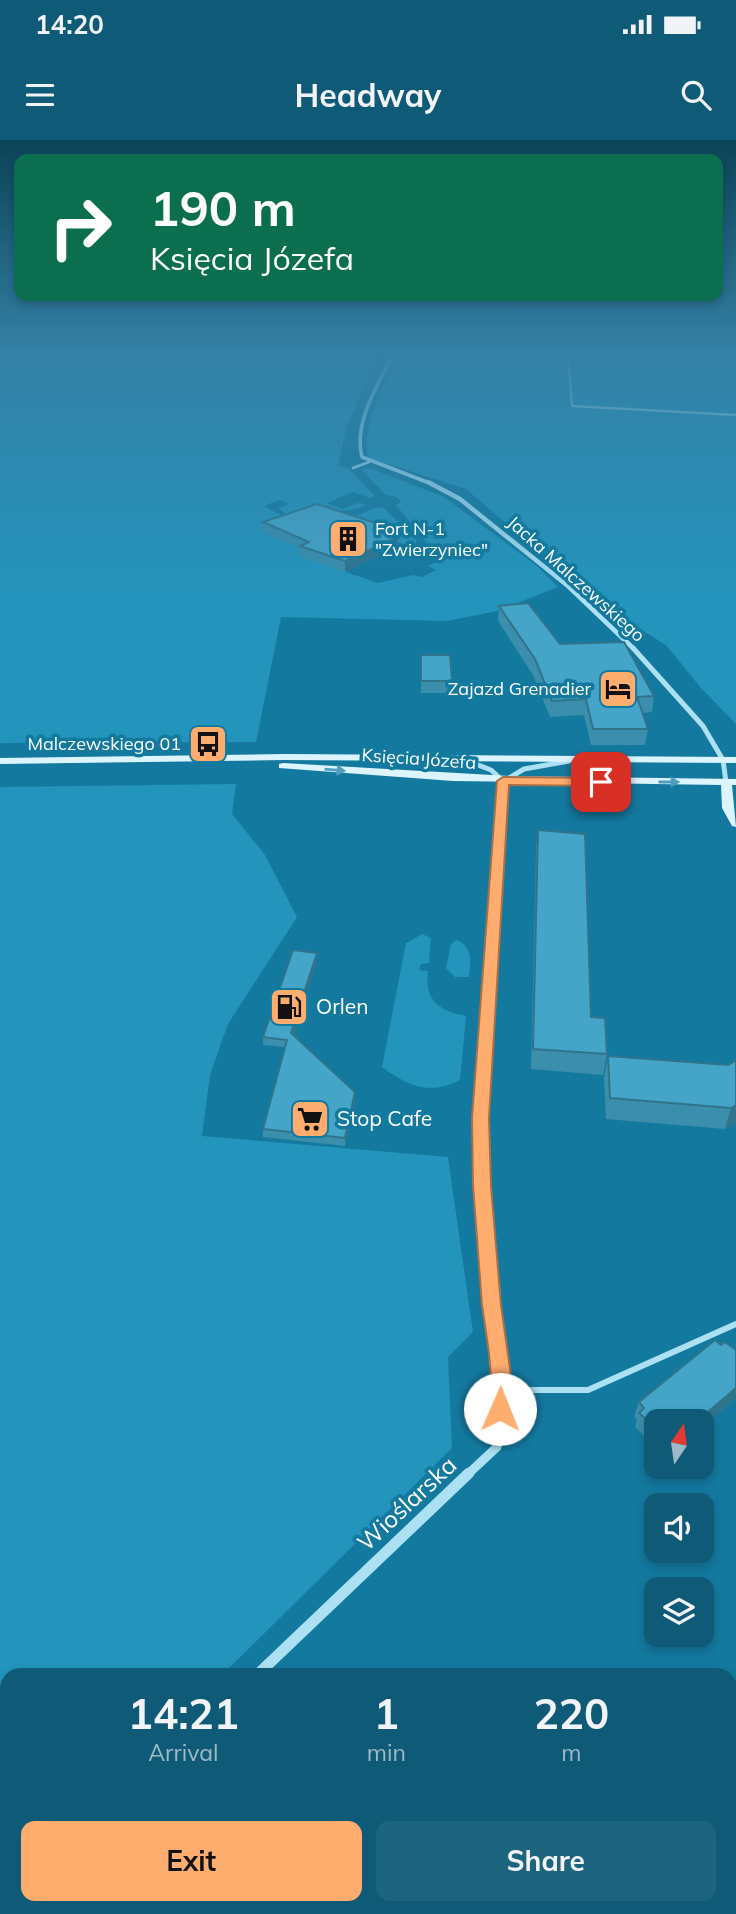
<!DOCTYPE html>
<html lang="en">
<head>
<meta charset="utf-8">
<style>
	:root { --surface:#0f5b77; --page:#1d647f; --text:#f1f3f6; --muted:#9bb9c6; --accent:#ffac6f }
	body { margin:0; font-family:Mulish,sans-serif; background:var(--page); color:var(--text); height:100vh; display:flex; flex-direction:column; font-size:26px; white-space:nowrap }
	* { box-sizing:border-box; margin:0 }
	p { font-size:23px; color:var(--muted) }
	.icon { flex:none; width:38px; height:38px; fill:none; stroke:currentColor; stroke-width:2; stroke-linecap:round; stroke-linejoin:round }
	.map { position:relative; flex:1; overflow:hidden }
	.panel { position:absolute; left:0px; top:1528px; width:737px; height:247px; display:flex; flex-direction:column; background:var(--surface); border-radius:21px 21px 0 0; box-shadow:0 4px 10px #0003 }
	.panel>* { flex:none }
	.guide { position:absolute; left:14px; top:14px; width:709px; height:147px; border-radius:14px; box-shadow:0 4px 10px #0003; background:#0b6e4f; color:#fff; overflow:hidden }
	.needle { width:46px; rotate:13deg }
	.fabs { position:absolute; left:644px; top:1269px; display:grid; gap:14px }
	.fabs a { display:grid; place-items:center; width:70px; height:70px; border-radius:14px; background:var(--surface); box-shadow:0 4px 10px #0003; font-size:35px }
	.pin { position:absolute; display:grid; place-items:center; width:60px; height:60px; color:#fff; margin:-30px; border-radius:14px; box-shadow:0 4px 10px #0006 }
	.me { position:absolute; width:77px; margin:-38px; rotate:1deg; stroke-linejoin:round; filter:drop-shadow(0 0 5px #0008) }
	.turn { display:flex; align-items:center; gap:24px; height:147px; padding:0 21px; font-size:32px }
	.turn .icon { width:91px; height:91px; stroke-width:2.5 }
	.turn b { display:block; font-size:49px; line-height:60px }
	.eta { display:flex; justify-content:space-evenly; align-items:center; height:119px; text-align:center }
	.eta b { font-size:42px; font-weight:700; line-height:49px }
	.action { display:flex; gap:14px; margin-top:auto; padding:14px 21px }
	.action a { flex:1; height:80px; border-radius:14px; background:var(--accent); color:#111; font-size:28px; font-weight:700; line-height:80px; text-align:center }
	.action a+a { background:var(--page); color:var(--text) }
	.status { display:flex; justify-content:space-between; align-items:center; height:49px; padding:0 35px; background:var(--surface); direction:ltr }
	.status svg { height:19px; fill:currentColor }
	header { display:flex; justify-content:space-between; align-items:center; height:91px; padding:0 21px; background:var(--surface); font-size:32px; font-weight:700 }
	.map>svg:first-child { display:block }
</style>
</head>
<body>
<div class="status"><b>14:20</b><svg viewBox="0 0 49 12"><path d="M0 12V9h3v3zM5 12V6h3v6zM10 12V3h3v9zM15 12V0h3v12zM26 1h20v11H26zM47 4h2v5h-2z"/></svg></div>
<header><svg class="icon" aria-label="menu" viewBox="0 0 24 24"><path d="M4 6h16M4 12h16M4 18h16"/></svg>Headway<svg class="icon" aria-label="search" viewBox="0 0 24 24"><circle cx="10" cy="10" r="6"/><path d="M15 15l6 6"/></svg></header>
<div class="map">
<svg width="736" height="1774" viewBox="0 0 736 1774">
	<rect width="100%" height="100%" fill="#14799f"/>
	<path fill="#2394bc" d="M0 213H380L347 285 338 326 348 328 375 356 370 358 353 352 327 363 343 369 357 363 367 365C343 375 315 372 288 375L278 368 289 364 279 360 264 366 294 382 264 393 352 428 346 432 378 443 413 435 422 437 436 430 428 426 436 422 438 417 396 365 401 362 397 357 386 355 360 328 372 329 444 357 537 426 558 447 497 471 447 481 281 477 256 602 0 603Z
		M400 213H736V584L701 548 666 505 606 468 466 349 369 318C358 290 388 239 400 213Z
		M383 367 416 400V403L411 407 380 396 335 386 374 368Z
		M236 644 232 674 265 715 297 777 228 884 210 935 202 996 448 1017 473 1192 448 1217 452 1308 222 1535H7V1768H102V1774H0V647Z
		M422 794 431 798 429 823 421 824 419 830 428 831C424 860 439 871 466 876L460 940C429 956 408 946 382 927L406 803Z
		M457 800C473 808 471 821 469 837H455L446 828 451 804Z"/>
	<g fill="none" stroke-linecap="round" stroke-linejoin="round">
		<path stroke="#ace1f4" stroke-width="2.5" d="M568 213 572 266 736 275
			M353 328 369 322"/>
		<path stroke="#ace1f4" stroke-width="6" d="M502 1250H588L736 1184"/>
		<path stroke="#ace1f4" stroke-width="8" d="M730 1611 736 1606
			M604 1774 607 1768"/>
		<path stroke="#ace1f4" stroke-width="3.5" d="M394 213C379 243 353 282 362 317L432 344"/>
		<path stroke="#ace1f4" stroke-width="4.5" d="M428 342 460 359 568 446 634 509"/>
		<path stroke="#ace1f4" stroke-width="5" d="M633 508 703 586 723 620 726 642
			M465 620 491 630 503 641 498 721
			M504 641 524 629 569 621"/>
		<path stroke="#ace1f4" stroke-width="7" d="M481 991 498 719"/>
		<path stroke="#ace1f4" stroke-width="9" d="M467 1335 497 1307 502 1250 485 1081 481 989"/>
		<path stroke="#ace1f4" stroke-width="11" d="M257 1535 469 1333
			M134 1768V1774"/>
		<path fill="#dcf4fd" fill-rule="evenodd" d="M284 614 736 617V623L284 620 0 624V618Z
			M283 623 509 636 736 639V645H732L736 687 732 686 722 668 721 645 453 641 279 628V624Z"/>
	</g>
	<path fill="#3b8eac" d="M263 382 382 385V391L398 406 345 432 300 416V408L263 392Z
		M499 466 560 504 654 556 652 572 642 573 648 589 645 605H591L584 575 550 577 533 535 498 481Z
		M421 515 452 541 451 553H421Z
		M538 690 591 877 607 914 603 935 531 929 536 709Z
		M317 813V821L294 895 355 952V960L345 1006 263 997V989L285 907 263 905V897Z
		M608 916 728 925 736 983 725 989 606 979 604 937Z
		M721 1205 736 1210V1258L702 1287V1281H656V1308L635 1287 637 1279 634 1277 639 1262Z"/>
	<path fill="#30748c" d="M382 385V395L374 389Z
		M398 397V406L345 432V421Z
		M317 813V821L292 901 291 893Z
		M355 952V960L345 1006V998Z
		M736 965V983L725 989 731 968Z
		M736 1248V1258L702 1287V1281H697Z"/>
	<path fill="#45a5c8" stroke="#30748c" stroke-width="2" d="M317 364 382 385 374 389 398 397 345 421 300 406 309 402 263 382Z
		M528 463 560 504 624 502 654 556 637 557 648 589H593L586 559 552 561 535 519 499 466Z
		M421 515H450L452 541H421Z
		M538 690 585 694 591 877 605 878 607 914 533 909Z
		M293 810 317 813 291 893 355 952 345 998 263 989 287 900 263 897Z
		M608 916 728 925 736 920V965L731 968 610 958Z
		M715 1200 721 1205 725 1202 736 1210V1248L697 1281H656V1289L639 1273 644 1268 639 1262Z
		M477 1768H527V1774H477Z"/>
	<defs><path id="oneway-solid" d="M-6-.8H1V-3.2L6.5 0L1 3.2V.8H-6Z" transform="scale(1.75)"/></defs>
	<g fill="#509ebb">
		<use href="#oneway-solid" transform="translate(335 630) rotate(5)"/>
		<use href="#oneway-solid" transform="translate(669 642)"/>
	</g>
	<linearGradient id="sky" x2="0" y2="1"><stop stop-color="#0b4357"/><stop offset="0.46" stop-color="#3481a6"/><stop offset="1" stop-color="#3481a6" stop-opacity="0"/></linearGradient>
	<rect width="736" height="461" fill="url(#sky)"/>
	<path fill="#ffac6f" stroke="#a67048" stroke-width="2" d="M503 637 601 638 608 642 601 646 509 645 489 978 491 1046 501 1165 513 1250 508 1275 500 1278 493 1275 490 1269 492 1250 489 1213 482 1165 473 1046 472 978 497 641Z"/>
	<defs>
		<g id="building-square" transform="scale(2.0125)"><rect x="-9" y="-9" width="18" height="18" rx="4" fill="#ffac6f" stroke="#14799f"/><path d="M-4-6H4V6H1V3H-1V6H-4ZM-2.5-4.3h1.7v1.8h-1.7ZM.8-4.3h1.7v1.8H.8ZM-2.5-1h1.7V.8h-1.7ZM.8-1h1.7V.8H.8Z" fill="#111"/></g>
		<g id="hotel-square" transform="scale(2.0125)"><rect x="-9" y="-9" width="18" height="18" rx="4" fill="#ffac6f" stroke="#14799f"/><path d="M-6-4.5h1.5V1H6V5H4.5V3h-9V5H-6ZM-4 0a1.8 1.8 0 1 1 3.6 0ZM.5 0V-2.5h3Q6-2.5 6 0Z" fill="#111"/></g>
		<g id="bus-square" transform="scale(2.0125)"><rect x="-9" y="-9" width="18" height="18" rx="4" fill="#ffac6f" stroke="#14799f"/><path d="M-5-6H5V4H4V6H2V4H-2V6H-4V4H-5ZM-3.5-4V0h7V-4ZM-3.5 1.2v1.5H-2V1.2ZM2 1.2v1.5H3.5V1.2Z" fill="#111"/></g>
		<g id="fuel-square" transform="scale(2.0125)"><rect x="-9" y="-9" width="18" height="18" rx="4" fill="#ffac6f" stroke="#14799f"/><path d="M-5.5-6h7V0h2V4h1.3V-2.5L3-4.5l.8-.8L6-3V5H2.5V1h-1V6h-7ZM-4.2-4.7v3.2H.2V-4.7Z" fill="#111"/></g>
		<g id="supermarket-square" transform="scale(2.0125)"><rect x="-9" y="-9" width="18" height="18" rx="4" fill="#ffac6f" stroke="#14799f"/><path d="M-6-5.5h2.5l.6 2H6L4.5 2H-2.5L-4.4-4H-6ZM-1.5 3.2a1.3 1.3 0 1 0 .1 0ZM3 3.2a1.3 1.3 0 1 0 .1 0Z" fill="#111"/></g>
	</defs>
	<g fill-rule="evenodd">
		<use href="#building-square" x="348" y="399"/>
		<use href="#hotel-square" x="618" y="549"/>
		<use href="#bus-square" x="208" y="604"/>
		<use href="#fuel-square" x="289" y="867"/>
		<use href="#supermarket-square" x="310" y="979"/>
	</g>
	<g text-anchor="middle" stroke-width="7" stroke-linejoin="round" paint-order="stroke">
		<g font-size="18" fill="#fff" stroke="#14799f" text-anchor="end">
			<text x="375" y="395" text-anchor="start">Fort N-1<tspan x="375" dy="21">"Zwierzyniec"</tspan></text>
			<text x="591" y="555">Zajazd Grenadier</text>
			<text x="181" y="610">Malczewskiego 01</text>
		</g>
		<g font-size="18" fill="#fff" stroke="#14799f">
			<text transform="translate(576 439) rotate(42)" y="6">Jacka Malczewskiego</text>
			<text transform="translate(419 619) rotate(4)" y="6">Księcia Józefa</text>
		</g>
		<g font-size="21" fill="#fff" stroke="#14799f" text-anchor="start">
			<text x="316" y="874">Orlen</text>
			<text x="337" y="986">Stop Cafe</text>
		</g>
		<g font-size="24" fill="#fff" stroke="#14799f">
			<text transform="translate(407 1364) rotate(-43)" y="8">Wioślarska</text>
		</g>
	</g>
</svg>
<div class="fabs">
<a><svg class="needle" viewBox="-14 -14 28 28"><path d="M0-13l5 13h-10z" fill="#e53935"/><path d="M0 13l5-13h-10z" fill="#9bb9c6"/></svg></a>
<a><svg class="icon" aria-label="sound" viewBox="0 0 24 24"><path d="M4 9h4l5-4v14l-5-4H4zM17 9q2 3 0 6"/></svg></a>
<a><svg class="icon" aria-label="layers" viewBox="0 0 24 24"><path d="M12 4l9 5-9 5-9-5zM3 14l9 5 9-5"/></svg></a>
</div>
<div class="pin" style="left:601px;top:642px;background:#d93025"><svg class="icon" aria-label="arrive" viewBox="0 0 24 24"><path d="M6 21V4h12l-3 4 3 4H6"/></svg></div>
<svg class="me" style="left:500px;top:1269px" viewBox="-20 -20 40 40"><circle r="19" fill="#fff"/><path d="M0-13L10 11 0 6-10 11z" fill="#ffac6f"/></svg>
<div class="guide">
<div class="turn"><svg class="icon" aria-label="right" viewBox="0 0 24 24"><path d="M7 20v-9h11M14 6l5 5-5 5"/></svg><div><b>190 m</b>Księcia Józefa</div></div>
</div>
<section class="panel">
<div class="eta">
<div><b>14:21</b><p>Arrival</p></div>
<div><b>1</b><p>min</p></div>
<div><b>220</b><p>m</p></div>
</div>
<div class="action"><a>Exit</a><a>Share</a></div>
</section>
</div>
</body>
</html>
